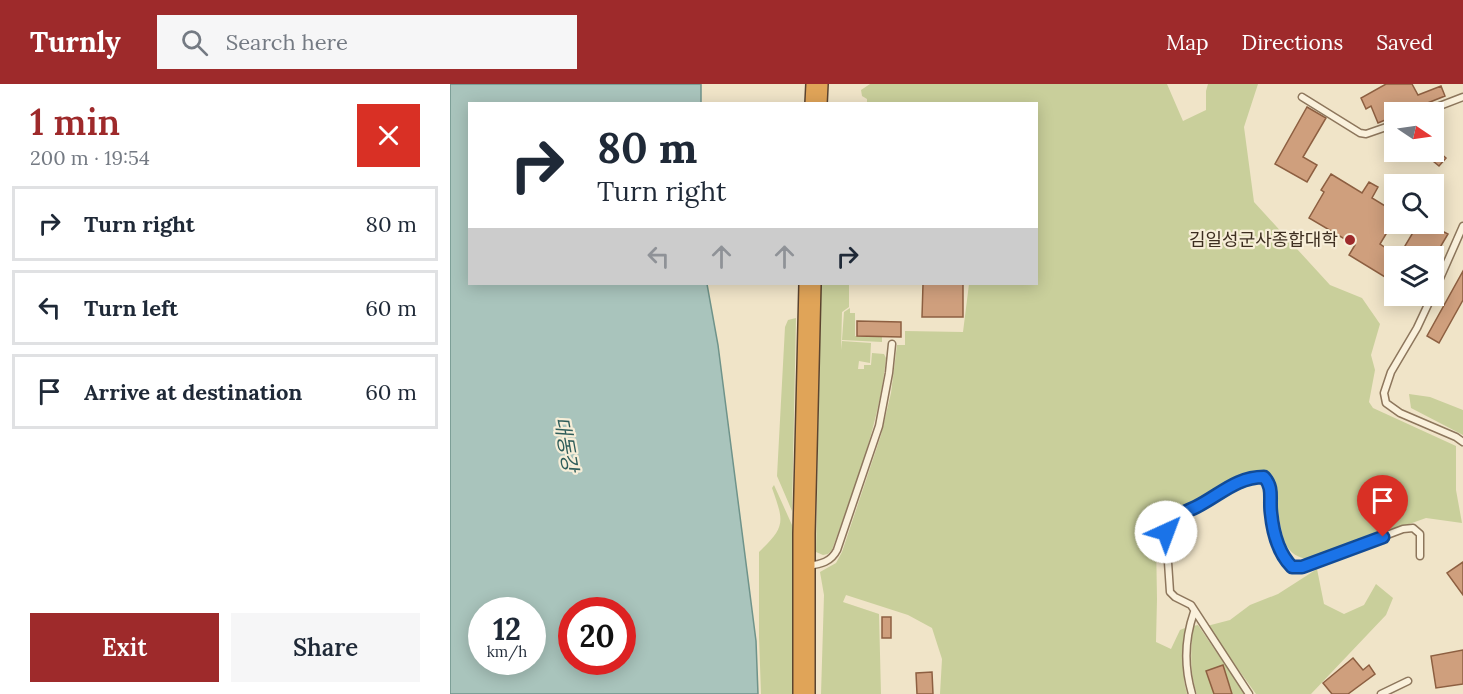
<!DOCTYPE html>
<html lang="en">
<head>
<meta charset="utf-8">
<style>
	:root { --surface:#fff; --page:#f6f6f7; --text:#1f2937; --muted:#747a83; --line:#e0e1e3; --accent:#9e2a2b }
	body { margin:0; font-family:Lora,"Noto Sans KR",serif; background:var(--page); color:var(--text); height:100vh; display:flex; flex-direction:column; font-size:22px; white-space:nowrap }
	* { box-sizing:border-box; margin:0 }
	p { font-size:20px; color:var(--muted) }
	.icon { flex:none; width:33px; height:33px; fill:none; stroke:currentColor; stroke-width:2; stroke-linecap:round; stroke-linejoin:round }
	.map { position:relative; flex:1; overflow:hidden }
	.side { display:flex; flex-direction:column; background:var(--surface); width:450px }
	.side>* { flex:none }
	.guide { position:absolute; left:18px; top:18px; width:570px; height:183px; border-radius:0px; box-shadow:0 3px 15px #0003; background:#fff; color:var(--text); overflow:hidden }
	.needle { width:39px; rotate:103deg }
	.tools { position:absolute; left:934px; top:18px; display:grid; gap:12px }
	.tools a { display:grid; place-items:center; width:60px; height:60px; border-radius:0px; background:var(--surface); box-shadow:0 3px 15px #0003; font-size:30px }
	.speed { position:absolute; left:18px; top:513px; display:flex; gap:12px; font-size:30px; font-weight:700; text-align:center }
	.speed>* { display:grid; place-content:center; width:78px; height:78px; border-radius:50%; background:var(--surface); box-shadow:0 3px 15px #0003; line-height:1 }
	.speed small { font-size:15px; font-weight:400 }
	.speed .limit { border:9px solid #d22; background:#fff; color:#111 }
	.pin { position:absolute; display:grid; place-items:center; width:51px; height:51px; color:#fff; margin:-62px -26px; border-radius:50% 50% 50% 0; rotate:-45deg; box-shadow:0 0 6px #0007 }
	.pin .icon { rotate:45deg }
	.me { position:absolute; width:66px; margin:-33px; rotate:43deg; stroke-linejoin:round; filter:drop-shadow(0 0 4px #0008) }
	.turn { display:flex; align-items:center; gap:21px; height:126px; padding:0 30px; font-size:27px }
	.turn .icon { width:78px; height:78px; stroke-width:2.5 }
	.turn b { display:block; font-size:42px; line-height:51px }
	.lanes { display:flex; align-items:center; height:57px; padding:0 30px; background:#0003; justify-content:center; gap:30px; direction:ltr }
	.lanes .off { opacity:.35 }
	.round { display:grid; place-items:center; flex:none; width:63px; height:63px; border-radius:0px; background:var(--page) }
	.summary { display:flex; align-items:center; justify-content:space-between; height:102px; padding:0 30px }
	h1 { font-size:36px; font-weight:600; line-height:45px; color:var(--accent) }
	.cta { display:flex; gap:12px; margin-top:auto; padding:12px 30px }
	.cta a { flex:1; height:69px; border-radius:0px; background:var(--accent); color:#fff; font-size:24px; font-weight:600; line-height:69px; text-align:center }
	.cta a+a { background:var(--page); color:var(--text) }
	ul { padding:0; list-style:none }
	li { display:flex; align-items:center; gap:18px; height:75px; margin:0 12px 9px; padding:0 18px; border:3px solid var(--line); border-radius:0px }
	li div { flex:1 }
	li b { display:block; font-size:22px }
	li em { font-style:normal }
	header { display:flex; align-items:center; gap:36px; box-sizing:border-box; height:84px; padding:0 30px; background:var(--accent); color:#fff }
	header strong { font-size:28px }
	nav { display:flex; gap:33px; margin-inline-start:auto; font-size:21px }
	.search { width:420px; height:54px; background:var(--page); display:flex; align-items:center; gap:15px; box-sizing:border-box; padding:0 21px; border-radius:0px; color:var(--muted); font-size:22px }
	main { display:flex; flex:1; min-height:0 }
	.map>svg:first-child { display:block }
</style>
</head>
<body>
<header>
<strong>Turnly</strong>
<div class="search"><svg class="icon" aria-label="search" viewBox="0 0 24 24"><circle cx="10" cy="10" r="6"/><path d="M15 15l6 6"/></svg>Search here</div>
<nav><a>Map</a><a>Directions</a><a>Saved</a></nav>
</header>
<main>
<section class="side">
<div class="summary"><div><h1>1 min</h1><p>200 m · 19:54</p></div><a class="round" style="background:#d93025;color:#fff"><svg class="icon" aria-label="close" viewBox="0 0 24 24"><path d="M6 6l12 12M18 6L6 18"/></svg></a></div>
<ul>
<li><svg class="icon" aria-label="right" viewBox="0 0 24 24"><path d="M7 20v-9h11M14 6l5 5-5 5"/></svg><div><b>Turn right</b></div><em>80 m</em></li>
<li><svg class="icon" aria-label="left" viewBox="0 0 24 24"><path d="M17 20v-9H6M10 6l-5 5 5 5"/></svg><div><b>Turn left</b></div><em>60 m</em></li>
<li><svg class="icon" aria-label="arrive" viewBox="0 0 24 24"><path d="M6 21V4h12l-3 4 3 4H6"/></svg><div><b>Arrive at destination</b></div><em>60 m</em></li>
</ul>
<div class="cta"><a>Exit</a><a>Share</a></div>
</section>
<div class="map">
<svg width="1013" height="610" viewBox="0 0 1013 610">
	<rect width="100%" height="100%" fill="#f0e4c8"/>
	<path fill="#c9cf9b" d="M420 0H717L733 37 756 26V7L758 0H808L794 43 804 118 880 201 912 214 930 240 921 271 925 286 919 318 923 324 1006 362V406L1012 439 976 434 861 475C849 475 839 469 835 458 829 444 826 408 823 392L816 387 807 388 779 398 718 433 706 456 707 515 706 558 721 565 730 546 735 544 734 597 737 610H490L492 575 482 544 458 531 396 511 393 518 429 530 431 610H371L374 511 370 488 386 479 392 468 431 351 441 309 447 261H455V247L513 248 519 200H586V20L417 19V15L412 12 411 6Z
		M371 200H399V223L392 228 391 266 392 257 421 259 420 279 409 277 408 285H414V281H421L422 269 434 270 436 274C429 342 405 401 382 466L378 470 373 471 366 468Z
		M400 224V229H405V252L432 253V258L392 256 394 228Z
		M346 234 342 427 327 392 335 243 338 236Z
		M959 310 980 313 1013 326V351L961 324Z
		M324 401 342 441 343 449 342 610H311L309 553V468C336 442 334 438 322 404Z
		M867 485 874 520 894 530 914 521 926 500 943 514 936 531 861 610H806L757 542 780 536 800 521 828 510Z
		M748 541 795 610H747C739 588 741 565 743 542Z"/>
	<path fill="#a9c4bc" stroke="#6f938a" stroke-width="1.5" fill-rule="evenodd" d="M0 0H251V19L20 20V200H257L268 261 306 557 308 610H0ZM32 526H82V578H32ZM122 526H172V578H122Z"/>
	<path fill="#cf9f7d" stroke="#8d5f41" stroke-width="1.5" d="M936 0H962L968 11 991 2 995 12 955 28H945V32L928 39 921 22 916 25 911 14Z
		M857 23 876 34 853 73 867 81 857 98 825 80Z
		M972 68H989L996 74 989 82Z
		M881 90 912 109 919 98 928 103 922 114 945 128V135L930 160 945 170V185L942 183 935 193 899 171 905 161 859 134 874 108 871 106Z
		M968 140H979L998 150 985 172H949Z
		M1013 187V216L989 259 977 252Z
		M473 200H513V233H472Z
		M407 237 451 238V253L407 252Z
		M1013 478V511L997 489Z
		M432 533H441V554H432Z
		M1013 566V600L986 604 981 572Z
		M903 574 913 586 919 581 925 590 898 610H882L873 599Z
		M773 581 782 610H764L756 587Z
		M482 588 483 610H467L466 589Z"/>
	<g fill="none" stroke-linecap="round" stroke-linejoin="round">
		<g stroke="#8d765c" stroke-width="9">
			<path id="lane" d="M852 13 910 49 916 50 945 40
				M974 28 1013 13
				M984 208 1013 142
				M982 212 967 244 941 288 934 309 936 319 950 329 1006 353 1013 358
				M358 482C371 480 381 478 387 466L429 342 439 289 442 260
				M742 610C734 583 735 554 744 528
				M799 610 741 521 725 513 720 508 716 448C717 443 718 440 722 436 728 430 738 427 746 423 770 411 786 393 814 392 824 404 819 415 821 429 824 449 828 469 842 483H852L953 445 963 444 970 450V472
				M931 610 958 597"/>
		</g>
		<g stroke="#5b4430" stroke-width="24">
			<path id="highway" d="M366 20 367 0
				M354 610V450L360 200"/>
		</g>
		<use href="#lane" stroke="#faf1dc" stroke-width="6"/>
		<use href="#highway" stroke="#e0a458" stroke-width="21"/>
	</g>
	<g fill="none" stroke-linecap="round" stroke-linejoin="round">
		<g stroke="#114b97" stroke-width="15">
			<path id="route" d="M716 448C717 443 718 440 722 436 728 430 738 427 746 423 770 411 786 393 814 393 824 404 819 415 821 429 823 449 828 469 842 483H852L933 453"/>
		</g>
		<use href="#route" stroke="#1a73e8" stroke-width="10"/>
	</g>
	<circle fill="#9e2a2b" stroke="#f7eed8" stroke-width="2" cx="900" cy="156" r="6"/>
	<g text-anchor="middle" stroke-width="4.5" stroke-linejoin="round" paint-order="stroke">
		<g font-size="18" fill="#3d2e20" stroke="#f7eed8" text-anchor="end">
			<text x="888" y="162">김일성군사종합대학</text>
		</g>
		<g font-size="20" font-style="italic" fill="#2f5d5a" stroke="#f7eed8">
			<text transform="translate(116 360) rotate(80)" y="7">대동강</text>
		</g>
	</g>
</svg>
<div class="tools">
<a><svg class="needle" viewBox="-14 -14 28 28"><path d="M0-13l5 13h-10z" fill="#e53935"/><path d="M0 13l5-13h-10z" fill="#747a83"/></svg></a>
<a><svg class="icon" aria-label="search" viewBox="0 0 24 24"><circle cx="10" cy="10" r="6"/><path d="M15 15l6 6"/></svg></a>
<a><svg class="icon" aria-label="layers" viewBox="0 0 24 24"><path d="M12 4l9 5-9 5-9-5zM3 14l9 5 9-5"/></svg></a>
</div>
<div class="speed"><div>12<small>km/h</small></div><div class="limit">20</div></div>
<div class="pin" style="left:933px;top:453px;background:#d93025"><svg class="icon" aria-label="arrive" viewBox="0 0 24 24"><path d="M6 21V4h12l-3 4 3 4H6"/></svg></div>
<svg class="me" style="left:716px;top:448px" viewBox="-20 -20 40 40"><circle r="19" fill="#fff"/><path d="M0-13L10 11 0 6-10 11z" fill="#1a73e8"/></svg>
<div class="guide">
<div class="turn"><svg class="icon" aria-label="right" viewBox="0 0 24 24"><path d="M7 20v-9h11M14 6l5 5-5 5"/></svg><div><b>80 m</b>Turn right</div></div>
<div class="lanes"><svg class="icon off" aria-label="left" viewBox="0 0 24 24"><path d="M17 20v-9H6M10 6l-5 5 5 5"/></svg><svg class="icon off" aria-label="ahead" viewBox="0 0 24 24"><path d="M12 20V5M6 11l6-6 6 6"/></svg><svg class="icon off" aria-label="ahead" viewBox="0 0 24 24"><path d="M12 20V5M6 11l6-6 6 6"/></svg><svg class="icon" aria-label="right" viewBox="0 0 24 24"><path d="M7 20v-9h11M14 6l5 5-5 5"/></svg></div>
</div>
</div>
</main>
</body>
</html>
